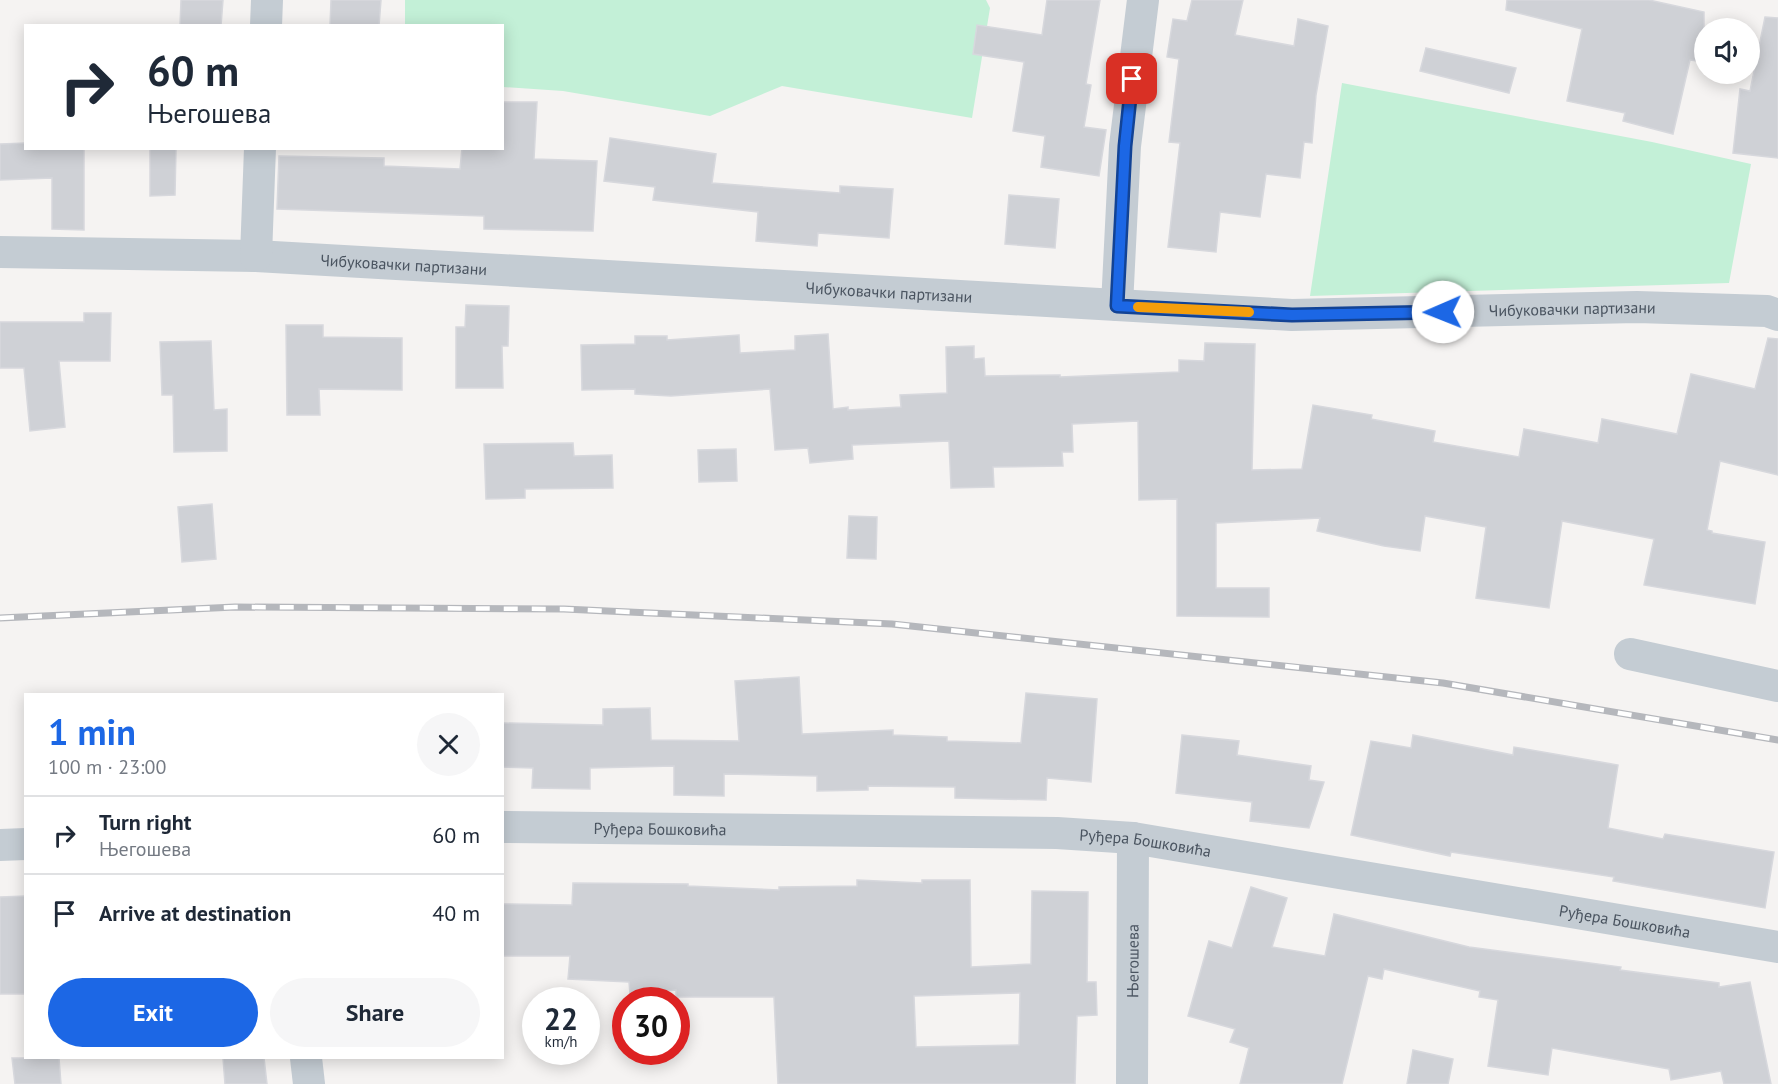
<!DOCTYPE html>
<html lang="en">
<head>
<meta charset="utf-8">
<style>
	:root { --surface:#fff; --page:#f6f6f7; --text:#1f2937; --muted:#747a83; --line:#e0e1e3; --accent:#1c67e5 }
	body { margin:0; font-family:"PT Sans",sans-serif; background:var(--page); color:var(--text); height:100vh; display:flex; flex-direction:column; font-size:22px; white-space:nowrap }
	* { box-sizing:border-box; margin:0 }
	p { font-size:20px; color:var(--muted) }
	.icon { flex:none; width:33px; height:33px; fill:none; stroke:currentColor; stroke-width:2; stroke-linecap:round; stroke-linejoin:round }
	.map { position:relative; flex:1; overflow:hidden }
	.side { position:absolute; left:24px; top:693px; width:480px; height:366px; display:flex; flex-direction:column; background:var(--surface); border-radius:0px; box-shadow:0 3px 15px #0003 }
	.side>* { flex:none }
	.top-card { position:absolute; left:24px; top:24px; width:480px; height:126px; border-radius:0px; box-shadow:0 3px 15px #0003; background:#fff; color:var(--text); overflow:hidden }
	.controls { position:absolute; left:1694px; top:18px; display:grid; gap:12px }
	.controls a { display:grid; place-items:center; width:66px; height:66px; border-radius:50%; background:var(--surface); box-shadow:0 3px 15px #0003; font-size:30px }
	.speed { position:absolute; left:522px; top:987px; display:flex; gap:12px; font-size:30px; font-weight:700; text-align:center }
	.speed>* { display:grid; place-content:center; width:78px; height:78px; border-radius:50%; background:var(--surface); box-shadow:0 3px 15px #0003; line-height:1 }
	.speed small { font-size:15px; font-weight:400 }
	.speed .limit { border:9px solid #d22; background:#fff; color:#111 }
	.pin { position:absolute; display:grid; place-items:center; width:51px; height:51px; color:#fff; margin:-26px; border-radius:12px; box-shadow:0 3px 9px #0006 }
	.me { position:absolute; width:66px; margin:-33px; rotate:269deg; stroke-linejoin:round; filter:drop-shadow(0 0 4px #0008) }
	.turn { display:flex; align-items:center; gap:21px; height:126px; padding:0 24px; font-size:27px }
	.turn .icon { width:78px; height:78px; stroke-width:2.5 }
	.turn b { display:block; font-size:42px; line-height:51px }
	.round { display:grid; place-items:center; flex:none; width:63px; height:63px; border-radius:32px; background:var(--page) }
	.head { display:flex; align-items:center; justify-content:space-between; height:102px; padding:0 24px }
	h1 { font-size:36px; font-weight:700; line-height:45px; color:var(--accent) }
	.button { display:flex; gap:12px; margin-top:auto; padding:12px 24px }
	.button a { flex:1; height:69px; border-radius:36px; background:var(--accent); color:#fff; font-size:24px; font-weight:700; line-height:69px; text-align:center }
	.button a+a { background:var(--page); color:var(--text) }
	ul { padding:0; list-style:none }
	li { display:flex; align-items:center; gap:18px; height:78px; padding:0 24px; border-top:2px solid var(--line) }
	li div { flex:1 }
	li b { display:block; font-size:22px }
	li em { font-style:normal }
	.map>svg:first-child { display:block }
</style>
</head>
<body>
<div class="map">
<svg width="1778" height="1084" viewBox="0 0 1778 1084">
	<rect width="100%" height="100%" fill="#f5f3f2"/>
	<path fill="#c3f0d7" d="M405 0H986L990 8 972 118 782 86 710 116 563 91 503 87 502 26 405 25Z
		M1342 83 1652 142 1751 164 1729 283 1310 296Z"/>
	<path fill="#cfd1d6" stroke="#d7d8dd" stroke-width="1.5" fill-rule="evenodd" d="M181 0H223L221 26H180Z
		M331 0H381L379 26H330Z
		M1047 0H1100L1086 84 1091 85 1084 127 1106 130 1099 176 1041 167 1045 136 1013 131 1024 62 973 54 977 25 1042 35Z
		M1192 0H1243L1235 35 1294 46 1298 19 1328 26 1316 95 1312 143 1304 142 1300 178 1266 174 1260 217 1220 212 1216 252 1168 247 1180 143 1169 142 1179 59 1167 57 1173 19 1187 21Z
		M1507 0H1649L1704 12V62L1690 60 1673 134 1623 121 1625 113 1567 101 1582 29 1506 10Z
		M1765 17 1778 18V158L1733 153 1740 89 1750 91Z
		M1426 48 1516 68 1509 93 1420 71Z
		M502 102H537L534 159 597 161 593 231 484 229V216L277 209 279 156 384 158V166L460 169 462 148H502Z
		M610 138 716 154 712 183 840 193V186L893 189 889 238 818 233 817 246 756 241 758 212 653 200 655 187 604 181Z
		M26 143V148H84V230L52 229V178L0 180V144Z
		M150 148H176L175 195 150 196Z
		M1009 195 1059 199 1055 248 1005 244Z
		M466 305 509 306 508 346H502L503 388H456V327H465Z
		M84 313H111L110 361H59L65 427 30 431 24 368H0V322H84Z
		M286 325H323V337L402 338V390L319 389 320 415H287Z
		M828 334 833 409 848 407V410L901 407 900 395 947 393 946 347 974 346V359L984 358 985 376 1060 375V377L1179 372V360L1204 361 1205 343 1255 344 1252 470 1302 469 1313 405 1372 415 1371 419 1435 431 1433 442 1519 457 1524 429 1598 443 1602 419 1677 434 1691 374 1755 389 1768 338 1778 339V475L1720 461 1707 530 1712 531V533L1765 542 1755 604 1644 585 1654 539 1562 521 1549 608 1476 598 1486 527 1425 516 1420 551 1384 546 1317 531 1320 518 1216 523V588H1269V617L1177 616V499L1139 500 1138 421 1072 424 1073 452H1062L1063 466 993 467 994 487 951 488 949 441 852 445 853 459 810 463 808 448 775 450 770 389 671 396 635 394V389L582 390 581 345 635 344V336H667V340L739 335 740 353 795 350V336Z
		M211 341 214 410 227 409V451L174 452 173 395H162L160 342Z
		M573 443 574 456 612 455 613 488 525 489V498L486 499 484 444Z
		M736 449 737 481 699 482 698 450Z
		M212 504 216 559 182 562 178 507Z
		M849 516 877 517 876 559 847 558Z
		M799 677 802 734 893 730V735L947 737V741L1021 743 1026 693 1097 699 1091 782 1047 778 1046 800 955 798V787L868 786V790L817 791V776L724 774V796L674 795V766L590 768V789L532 788 533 768 502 767V723L603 725V709L650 708 651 740 739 741 735 681Z
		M1182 735 1239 741 1237 755 1311 766 1309 780 1324 782 1309 828 1250 821 1252 802 1176 793Z
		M1413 735 1513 755 1514 747 1618 765 1608 828 1663 839 1665 834 1774 852 1765 908 1613 881 1614 877 1451 852 1450 856 1351 835 1371 741 1411 748Z
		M857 880 922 883V880H970L971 967 1031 964 1032 891 1088 892 1087 982H1096L1097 1015 1077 1016 1075 1084H778L774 997H676V990L630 994 629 982 568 979 570 956H502V904L572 905 573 883 688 884V886L779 890V887L857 886ZM1020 993 1019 1045 916 1047 914 996Z
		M1251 887 1287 898 1272 947 1325 956 1334 914 1469 947 1621 967 1620 970 1719 983V987L1750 982 1771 1084H1724L1721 1071 1671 1080 1669 1069 1552 1048 1548 1075 1488 1066 1498 1000 1479 997 1480 991 1384 969 1382 979 1368 976 1342 1084H1240L1249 1048 1230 1042 1235 1029 1188 1016 1209 941 1232 948Z
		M26 896V994H0V897Z
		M1413 1050 1453 1059 1448 1084H1407Z
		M12 1058H59L61 1084H15Z
		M223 1058H264L267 1084H225Z"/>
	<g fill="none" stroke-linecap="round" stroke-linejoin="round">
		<g stroke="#c4ccd3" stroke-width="32">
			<path d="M266 26 267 0"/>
			<path id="s1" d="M0 252 256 256 1292 315 1637 307 1767 311 1778 315"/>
			<path d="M256 256 260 148"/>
			<path d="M1117 305 1125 146 1143 0"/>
			<path d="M1630 654 1778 686"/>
			<path id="s2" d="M502 827 1057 833 1133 838 1778 947"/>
			<path d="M0 845 26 844"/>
			<path d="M306 1058 309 1084"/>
			<path id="s3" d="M1132 1084 1133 838"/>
		</g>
		<g stroke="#b5b7bc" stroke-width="7">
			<path id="rail" d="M0 618 235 607 564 609 892 624 1443 683 1778 740"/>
		</g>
		<use href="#rail" stroke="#fff" stroke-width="4.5" stroke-dasharray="14" stroke-linecap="butt"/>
	</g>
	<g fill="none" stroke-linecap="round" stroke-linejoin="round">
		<g stroke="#124395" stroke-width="15">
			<path id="route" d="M1132 79 1125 146 1117 306 1292 315 1443 312"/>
		</g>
		<use href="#route" stroke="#1c67e5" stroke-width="10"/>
		<path stroke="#f59e0b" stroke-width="10" d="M1138 307 1249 312"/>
	</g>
	<g text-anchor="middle" stroke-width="4.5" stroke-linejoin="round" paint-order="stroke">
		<g font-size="16" fill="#4a5460" stroke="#fff">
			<text dy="6" stroke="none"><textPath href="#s1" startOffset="404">Чибуковачки партизани</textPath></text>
			<text dy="6" stroke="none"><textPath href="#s1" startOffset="890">Чибуковачки партизани</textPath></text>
			<text dy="6" stroke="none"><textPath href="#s1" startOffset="1574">Чибуковачки партизани</textPath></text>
			<text dy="6" stroke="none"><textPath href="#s2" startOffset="158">Руђера Бошковића</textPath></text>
			<text dy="6" stroke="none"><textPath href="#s2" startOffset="644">Руђера Бошковића</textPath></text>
			<text dy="6" stroke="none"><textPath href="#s2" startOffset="1130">Руђера Бошковића</textPath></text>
			<text dy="6" stroke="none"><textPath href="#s3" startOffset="123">Његошева</textPath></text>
		</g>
	</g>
</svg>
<div class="controls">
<a><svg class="icon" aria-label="sound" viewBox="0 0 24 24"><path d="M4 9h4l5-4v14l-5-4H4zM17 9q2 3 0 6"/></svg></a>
</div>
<div class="speed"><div>22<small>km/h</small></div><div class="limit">30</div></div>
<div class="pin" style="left:1132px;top:79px;background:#d93025"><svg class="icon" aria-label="arrive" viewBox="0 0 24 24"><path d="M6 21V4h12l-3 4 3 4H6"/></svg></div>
<svg class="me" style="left:1443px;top:312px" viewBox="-20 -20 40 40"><circle r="19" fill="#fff"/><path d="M0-13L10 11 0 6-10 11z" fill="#1c67e5"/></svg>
<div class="top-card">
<div class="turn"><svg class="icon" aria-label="right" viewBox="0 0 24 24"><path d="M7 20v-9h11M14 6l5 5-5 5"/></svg><div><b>60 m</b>Његошева</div></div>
</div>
<section class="side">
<div class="head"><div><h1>1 min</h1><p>100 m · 23:00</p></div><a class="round"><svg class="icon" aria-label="close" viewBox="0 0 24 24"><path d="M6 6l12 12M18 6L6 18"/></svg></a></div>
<ul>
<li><svg class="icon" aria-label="right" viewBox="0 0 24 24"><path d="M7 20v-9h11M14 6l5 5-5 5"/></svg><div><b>Turn right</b><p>Његошева</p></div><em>60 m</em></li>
<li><svg class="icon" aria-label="arrive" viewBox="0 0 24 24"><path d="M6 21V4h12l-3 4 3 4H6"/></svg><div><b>Arrive at destination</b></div><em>40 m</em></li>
</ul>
<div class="button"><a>Exit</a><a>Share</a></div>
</section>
</div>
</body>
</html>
